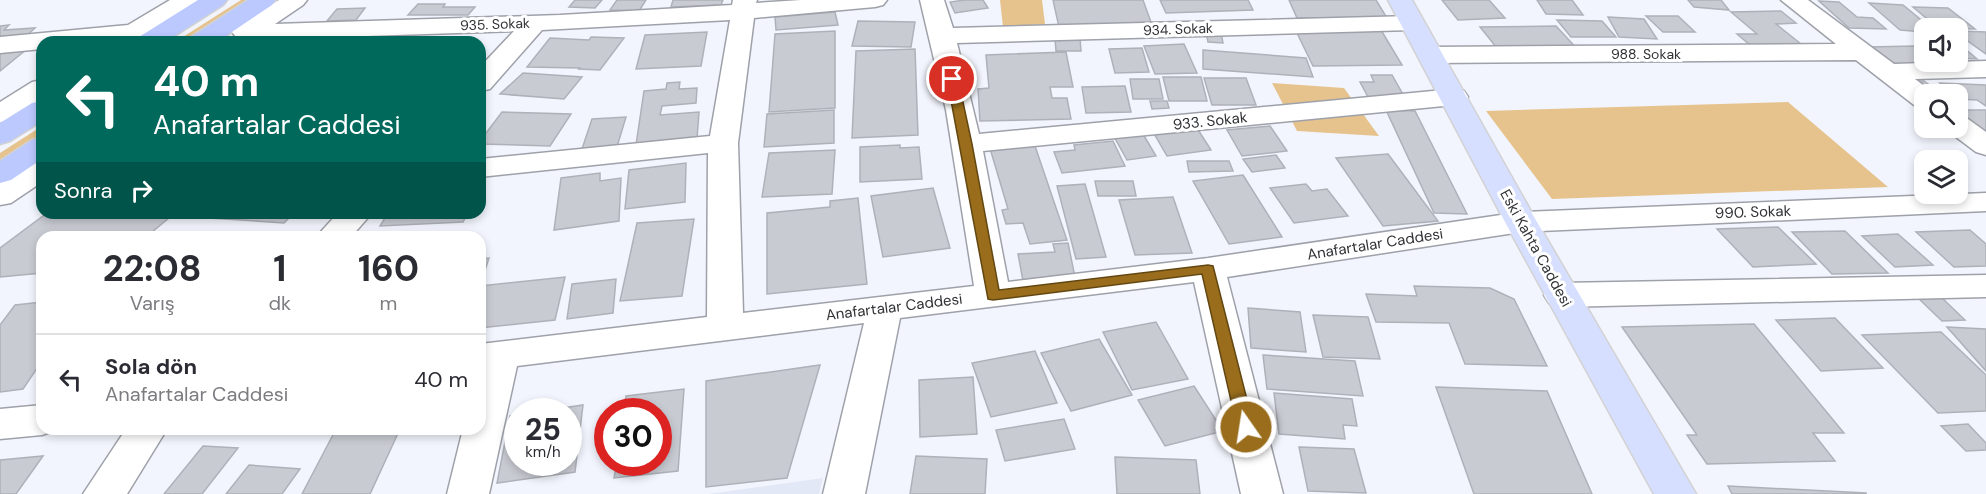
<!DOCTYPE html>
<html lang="tr">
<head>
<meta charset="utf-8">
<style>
	:root { --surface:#fff; --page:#f2f2f3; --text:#2b2b33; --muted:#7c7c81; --line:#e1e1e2 }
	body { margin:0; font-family:"DM Sans",sans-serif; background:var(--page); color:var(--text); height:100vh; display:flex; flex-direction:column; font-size:22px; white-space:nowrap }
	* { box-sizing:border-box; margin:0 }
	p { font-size:20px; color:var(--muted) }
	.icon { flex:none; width:33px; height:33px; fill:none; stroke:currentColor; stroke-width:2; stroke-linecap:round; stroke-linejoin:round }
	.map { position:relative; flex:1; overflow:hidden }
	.side { position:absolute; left:36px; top:231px; width:450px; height:204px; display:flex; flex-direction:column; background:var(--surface); border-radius:18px; box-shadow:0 3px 9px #0003 }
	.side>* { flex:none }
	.top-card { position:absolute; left:36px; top:36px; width:450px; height:183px; border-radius:18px; box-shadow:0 3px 9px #0003; background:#00695c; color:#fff; overflow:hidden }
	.controls { position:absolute; left:1914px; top:18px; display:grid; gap:12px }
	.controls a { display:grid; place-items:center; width:54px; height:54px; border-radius:12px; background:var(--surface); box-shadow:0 3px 9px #0003; font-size:30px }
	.speed { position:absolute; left:504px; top:398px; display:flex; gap:12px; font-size:30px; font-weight:700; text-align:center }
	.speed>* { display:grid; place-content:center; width:78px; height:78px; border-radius:50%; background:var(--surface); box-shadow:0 3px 9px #0003; line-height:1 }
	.speed small { font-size:15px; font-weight:400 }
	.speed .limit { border:9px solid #d22; background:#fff; color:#111 }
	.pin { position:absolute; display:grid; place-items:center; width:51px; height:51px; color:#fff; margin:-26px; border:3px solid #fff; border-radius:50%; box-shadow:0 2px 6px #0007 }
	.me { position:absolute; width:66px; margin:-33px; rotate:347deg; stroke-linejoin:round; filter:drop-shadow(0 0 4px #0008) }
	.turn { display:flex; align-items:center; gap:21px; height:126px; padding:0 18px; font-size:27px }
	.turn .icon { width:78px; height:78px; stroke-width:2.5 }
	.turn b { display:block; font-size:42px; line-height:51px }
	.then { display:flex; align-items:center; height:57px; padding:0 18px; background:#0003; gap:12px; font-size:22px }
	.eta { display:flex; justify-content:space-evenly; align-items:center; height:102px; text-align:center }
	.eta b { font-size:36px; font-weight:700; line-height:42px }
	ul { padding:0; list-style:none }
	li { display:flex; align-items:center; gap:18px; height:90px; padding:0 18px; border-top:2px solid var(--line) }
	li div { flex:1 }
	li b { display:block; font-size:22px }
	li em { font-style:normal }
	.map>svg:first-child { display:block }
</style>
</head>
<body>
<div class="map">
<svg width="1986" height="494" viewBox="0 0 1986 494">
	<rect width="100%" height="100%" fill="#f2f5fd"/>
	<path fill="#e3e8f7" d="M823 478 819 494H708Z"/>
	<path fill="#e6c38d" d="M241 0H252L186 42H175Z
		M1000 0H1042L1045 24 1003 27Z
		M1272 83 1344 88 1379 136 1297 131Z
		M1788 102 1888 187 1552 199 1486 111Z
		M42 126V134L0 161V153Z"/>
	<path fill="#c9cbd3" stroke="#afb1b9" stroke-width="1.5" d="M575 0H602L595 8 569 7Z
		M617 0H646L639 11 610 10Z
		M673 0H723L721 5 671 7Z
		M965 0H983L988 8 955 13 950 2Z
		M1053 0H1143L1152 25 1059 27Z
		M1160 0H1248L1253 10 1166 13Z
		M1289 0H1376L1387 18H1297Z
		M1442 0H1489L1505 18 1458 20Z
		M1537 0H1572L1583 15 1546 14Z
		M1688 0H1721L1729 10 1694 7Z
		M1819 1 1839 2 1857 17 1873 18 1886 29 1849 28Z
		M1869 3 1903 5 1931 28H1924V32L1900 30Z
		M418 4H445L443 7H475L468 15H408Z
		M1913 7 1948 8 1975 29 1938 28Z
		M365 8 356 20 327 21 337 9Z
		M1781 11 1796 23 1776 24 1801 44 1750 45 1737 34H1757L1731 12Z
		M835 12 838 25 776 30 775 17Z
		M1646 16H1678L1695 32H1663Z
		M1608 17 1644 19 1657 39 1619 37Z
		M1557 20 1602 21 1616 37H1571Z
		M858 21 915 22 911 47 852 46Z
		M9 25 4 30 35 28 22 40 0 42V26Z
		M1556 26 1580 52 1501 53 1480 27Z
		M1381 30 1402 65 1313 66 1296 31Z
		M835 31V108L769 112 775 34Z
		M1958 31 1986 32V54L1958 34Z
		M707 32 701 66 636 69 645 35Z
		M1206 32H1221L1223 43 1208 42Z
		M591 37 624 38 600 70 579 69 580 68 527 67 550 38 589 40Z
		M1055 39H1080L1081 51H1056Z
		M1958 43 1977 59 1958 58Z
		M1184 44 1197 73 1155 74 1144 46Z
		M32 45 0 71V51Z
		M1915 46 1924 53V62L1934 64H1893L1869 47Z
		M1142 48 1149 72 1115 73 1109 49Z
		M915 49 918 135 852 138 856 51Z
		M1203 50 1306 58 1313 77 1203 69Z
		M1066 52 1073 87H1050L1052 98H1067L1071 119 980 121 978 89 989 88 986 55Z
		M523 73 582 77 564 99 500 94Z
		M1371 75H1392L1404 96 1368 97 1360 82H1374Z
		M1163 77H1201L1207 101H1169Z
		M1204 78H1246L1256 105H1212Z
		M1130 79H1159L1163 99H1133Z
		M1907 81H1924L1942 94 1924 95Z
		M680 82 679 89 697 88 696 103 662 106 660 115 699 112 697 139 636 145 644 91 666 89 667 83Z
		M1940 83 1986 85V106L1977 100 1958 99V94H1953Z
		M1125 86 1131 112 1086 113 1082 87Z
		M1150 101H1167L1169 108 1152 109Z
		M834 110V143L764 147 767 114Z
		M1386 110 1415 111 1467 214 1434 213Z
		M1958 110H1986V134H1979L1958 117Z
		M502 112 571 114 550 146 480 144V141Z
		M626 117 616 150 581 152 592 119Z
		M1195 125 1211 150 1167 156 1152 130Z
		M1270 126 1287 151 1242 156 1227 130Z
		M1140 129 1156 156 1127 160 1112 133Z
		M1113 141 1125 166 1062 173 1054 152 1075 150 1074 145Z
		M900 145V148L919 147 922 179 860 182V147Z
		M989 145 1035 146 1067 240 1030 244 1023 223 1006 224 1002 210 1008 209Z
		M835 150 832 194 762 197 769 153Z
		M1388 154 1438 221 1383 226 1336 158Z
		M1276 155 1285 168 1252 172 1243 159Z
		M1187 161H1229L1233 171 1189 172Z
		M686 163 685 202 625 209 629 170Z
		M600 173V181L621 178 619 221 554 230 561 178Z
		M1243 175 1282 237 1229 244 1193 181Z
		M1095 181H1133L1136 196H1098Z
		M1085 184 1106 257 1076 259 1057 186Z
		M1306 184 1312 191 1327 189 1348 216 1294 223 1270 188Z
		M933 188 950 248 883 257 871 196Z
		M1173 197 1192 253 1135 255 1119 200Z
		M858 198 867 284 767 294V213L830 207V201Z
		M47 213H122L170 217 146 237H42V273L0 277V248Z
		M215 213H294L284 223 210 218Z
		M388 213H468L463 222 380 226Z
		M694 219 682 296 620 301 637 223Z
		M1778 227 1816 264 1753 267 1717 229Z
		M1970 230 1986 244V266L1954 267 1916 232Z
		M1845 231 1888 273 1832 274 1792 232Z
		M1898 234 1933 265 1895 267 1862 236Z
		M1068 243 1075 277 1023 281 1018 254 1055 252 1053 244Z
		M489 258 480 286 565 277 555 320 480 328V259Z
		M616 279 613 313 567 319 572 284Z
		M1414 286 1490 288 1514 299 1547 366 1465 364 1449 323 1376 322 1366 294 1417 296Z
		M1941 297 1965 320 1942 321 1918 298Z
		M42 302V361L23 389 0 392V325L15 305Z
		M1248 308 1300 312 1306 352 1251 348Z
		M1313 315 1368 317 1380 359 1323 357Z
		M1835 318 1883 368 1821 371 1776 320Z
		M1156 322 1188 379 1132 390 1103 332Z
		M1754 324 1844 433H1813L1835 461 1707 464 1687 435H1697L1622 327Z
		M1947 327 1986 329V371Z
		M1941 332 1986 375V411L1938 413 1862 335Z
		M1099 339 1132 395 1071 411 1041 353Z
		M1035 351 1057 403 991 417 972 363Z
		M1263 355 1355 361 1363 396 1267 389Z
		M820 365 787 478 706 487V381Z
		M973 377 977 434 920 437 919 380Z
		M1194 386 1223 431 1165 446 1138 400Z
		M1436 387 1547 391 1592 494H1474Z
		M684 389 678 471 614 478 617 462H658V411H624L626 396Z
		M1274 393 1352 399 1357 426 1343 425 1345 439 1279 434Z
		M583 405 575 472 497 483 510 416 518 415V462H568V411H543Z
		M1064 419 1075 449 1005 461 996 430Z
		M1968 424 1986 443V450L1966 451 1941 426Z
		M400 429 370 494H302L335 431Z
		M203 446 238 448 202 494H164Z
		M1299 447 1354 449 1366 493 1308 491Z
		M43 456 16 494H0V460Z
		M916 456 987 459 985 494H910Z
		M1115 457 1196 460 1200 494H1117Z
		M249 465 300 469 282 494H226Z
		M1728 486 1866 493V494H1732Z"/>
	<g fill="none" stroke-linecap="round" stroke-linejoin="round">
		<g stroke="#9ea1a9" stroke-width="3">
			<path id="minor" d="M170 0H199L195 5 136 42H42V49L0 53V37L128 25Z
				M279 0H307L303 5 275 24 560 15 732 5 733 0H757L756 3 801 0H887L883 5 875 7 754 18 738 143 743 313 974 286 946 110 920 0H944L953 28 1412 16 1421 18 1424 23 1421 28 1412 30 957 43 979 134 1454 89 1464 91 1468 97 1464 103 1454 105 983 151 1008 282 1208 258 1521 212 1986 193V211L1521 232 1227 277 1283 494H1241L1194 282 900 318 865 494H823L864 323 517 366 489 494H447L463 429H480V344L707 317 708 153 480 177V159L710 136 730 20 542 30 490 89 480 91V67L514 31 245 40 236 37 232 32 236 27Z
				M1781 0H1808L1894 64 1986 61V77L1915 79 1935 94H1924V107L1914 105 1856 60 1432 63 1423 60 1419 55 1423 50 1432 47 1836 44Z
				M42 80V100L10 120 0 122V102L32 82Z
				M1958 116 1968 119 1986 132V155L1976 152 1948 131 1945 128H1958Z
				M42 159V182L11 203 0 205V182L31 162Z
				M338 213H372L351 237H316Z
				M1986 275V297L1561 307 1549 303 1544 295 1549 287 1561 283Z
				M42 405V429L56 430 42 435 0 439V409Z
				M126 429H167L127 494H83Z"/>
		</g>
		<g stroke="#d2d2d3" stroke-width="3">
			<path id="major" d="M1388 0H1412L1537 222 1696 494H1654L1505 222Z"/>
		</g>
		<g stroke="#d2d2d3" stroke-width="3">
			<path id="highway" d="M198 0H227L223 5 165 42H135L139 37Z
				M248 0H276L272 5 217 42H187L191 37Z
				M42 101V121L10 141 0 144V123L32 103Z
				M42 137V159L11 180 0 183V161L32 140Z"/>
		</g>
		<use href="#minor" fill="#fff" fill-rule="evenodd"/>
		<use href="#major" fill="#d6dfff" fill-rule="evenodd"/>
		<use href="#highway" fill="#bbc9ff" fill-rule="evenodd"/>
	</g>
	<path fill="#996d1b" stroke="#634712" stroke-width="1.5" d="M952 76 958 79 972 144 999 290 1208 265 1213 266 1254 427 1251 431 1246 433 1240 431 1237 427 1202 274 993 300 988 299 947 79Z"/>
	<g text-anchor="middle" stroke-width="6" stroke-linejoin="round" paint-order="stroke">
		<g font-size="14" fill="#313235" stroke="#fff">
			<text transform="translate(495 24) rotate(-2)" y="5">935. Sokak</text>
			<text transform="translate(1178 29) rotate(-2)" y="5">934. Sokak</text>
			<text x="1646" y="59">988. Sokak</text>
		</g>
		<g font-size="15" fill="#313235" stroke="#fff">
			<text transform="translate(1210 121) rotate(-6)" y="5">933. Sokak</text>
			<text transform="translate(1753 212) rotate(-2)" y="5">990. Sokak</text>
			<text transform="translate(1375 244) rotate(-9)" y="5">Anafartalar Caddesi</text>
			<text transform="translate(1536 248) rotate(61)" y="5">Eski Kahta Caddesi</text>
			<text transform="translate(894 307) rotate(-7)" y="5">Anafartalar Caddesi</text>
		</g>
	</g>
</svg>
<div class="controls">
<a><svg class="icon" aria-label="sound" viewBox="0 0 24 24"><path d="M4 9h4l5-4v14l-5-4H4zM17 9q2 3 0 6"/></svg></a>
<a><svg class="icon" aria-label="search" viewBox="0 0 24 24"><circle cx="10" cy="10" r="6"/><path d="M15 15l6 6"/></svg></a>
<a><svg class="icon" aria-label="layers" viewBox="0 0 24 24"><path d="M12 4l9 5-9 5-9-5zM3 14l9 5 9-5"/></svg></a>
</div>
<div class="speed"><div>25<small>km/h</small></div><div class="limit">30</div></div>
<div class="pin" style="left:952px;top:79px;background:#d93025"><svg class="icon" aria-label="arrive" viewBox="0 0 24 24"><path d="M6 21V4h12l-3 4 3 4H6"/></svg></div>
<svg class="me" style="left:1246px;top:427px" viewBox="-20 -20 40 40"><circle r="17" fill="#996d1b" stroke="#fff" stroke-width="3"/><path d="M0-11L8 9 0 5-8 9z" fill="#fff"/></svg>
<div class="top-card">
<div class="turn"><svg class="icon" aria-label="left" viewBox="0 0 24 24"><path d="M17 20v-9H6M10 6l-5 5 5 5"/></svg><div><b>40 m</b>Anafartalar Caddesi</div></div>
<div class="then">Sonra<svg class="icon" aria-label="right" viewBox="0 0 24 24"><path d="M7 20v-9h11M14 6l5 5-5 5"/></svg></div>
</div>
<section class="side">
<div class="eta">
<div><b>22:08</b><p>Varış</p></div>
<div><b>1</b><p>dk</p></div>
<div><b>160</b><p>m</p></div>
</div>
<ul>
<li><svg class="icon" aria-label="left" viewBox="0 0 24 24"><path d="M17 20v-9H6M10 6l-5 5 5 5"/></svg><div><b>Sola dön</b><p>Anafartalar Caddesi</p></div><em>40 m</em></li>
</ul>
</section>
</div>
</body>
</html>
